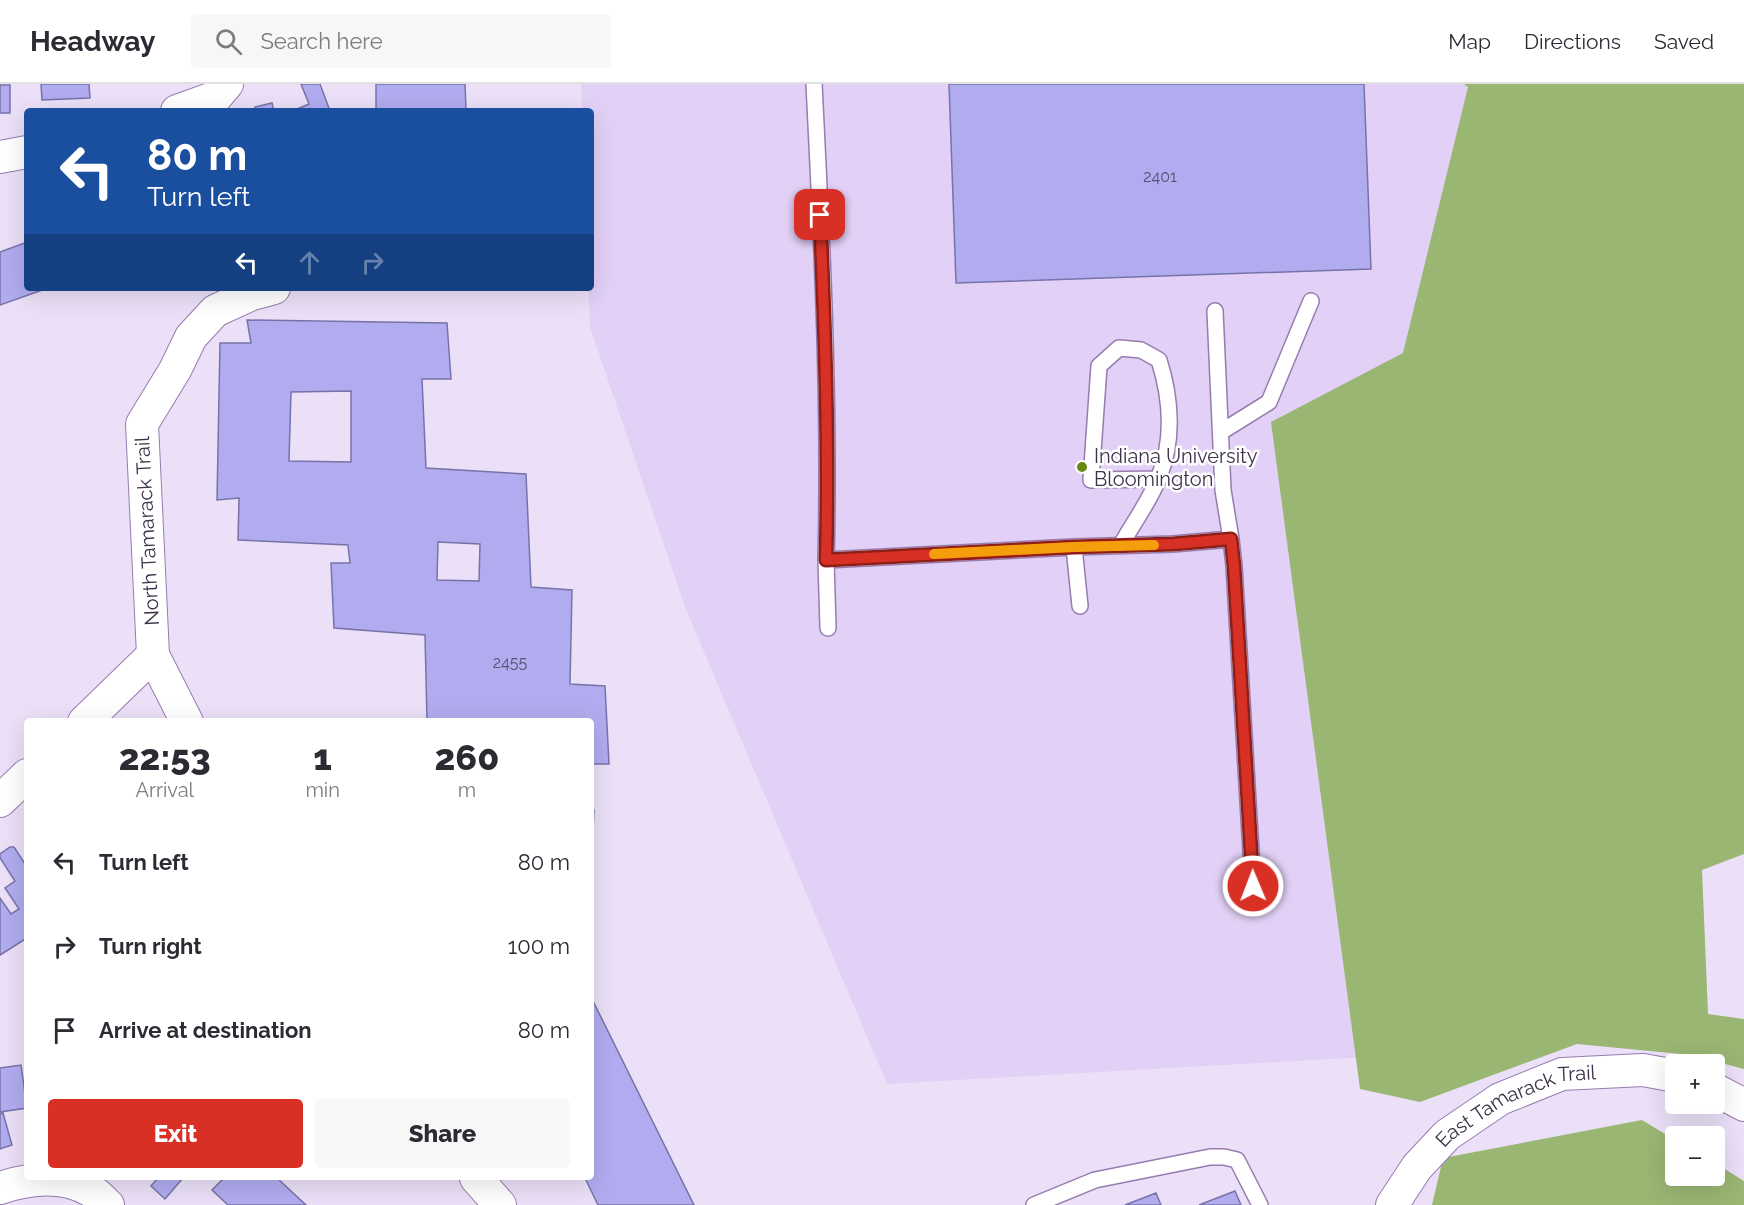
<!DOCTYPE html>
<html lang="en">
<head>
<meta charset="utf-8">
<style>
	:root { --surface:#fff; --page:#f7f7f7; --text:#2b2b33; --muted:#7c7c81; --line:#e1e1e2; --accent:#d93025 }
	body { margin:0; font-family:Raleway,sans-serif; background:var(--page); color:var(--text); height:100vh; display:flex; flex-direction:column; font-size:22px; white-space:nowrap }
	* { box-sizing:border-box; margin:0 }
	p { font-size:20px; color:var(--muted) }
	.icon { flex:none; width:33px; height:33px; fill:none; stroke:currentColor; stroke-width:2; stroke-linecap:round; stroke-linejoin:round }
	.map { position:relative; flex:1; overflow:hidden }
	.sheet { position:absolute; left:24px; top:634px; width:570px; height:462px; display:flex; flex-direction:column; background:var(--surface); border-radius:6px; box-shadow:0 6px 24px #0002 }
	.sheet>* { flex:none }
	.hud { position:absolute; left:24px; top:24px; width:570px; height:183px; border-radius:6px; box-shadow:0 6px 24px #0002; background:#1a4fa0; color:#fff; overflow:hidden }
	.tools { position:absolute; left:1665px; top:970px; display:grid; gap:12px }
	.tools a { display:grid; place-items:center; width:60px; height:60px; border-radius:6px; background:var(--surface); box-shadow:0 6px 24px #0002; font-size:30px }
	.pin { position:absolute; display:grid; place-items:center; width:51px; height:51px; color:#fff; margin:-26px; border-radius:12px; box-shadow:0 3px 9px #0006 }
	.me { position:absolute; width:66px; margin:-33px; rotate:359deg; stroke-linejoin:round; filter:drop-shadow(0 0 4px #0008) }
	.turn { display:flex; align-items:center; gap:21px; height:126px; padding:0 24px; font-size:27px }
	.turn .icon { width:78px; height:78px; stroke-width:2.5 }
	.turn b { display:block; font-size:42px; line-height:51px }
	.lanes { display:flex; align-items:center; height:57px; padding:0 24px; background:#0003; justify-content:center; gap:30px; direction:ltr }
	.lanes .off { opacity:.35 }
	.eta { display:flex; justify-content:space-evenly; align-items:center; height:102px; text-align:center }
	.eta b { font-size:36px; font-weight:800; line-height:42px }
	.primary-button { display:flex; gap:12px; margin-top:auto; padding:12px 24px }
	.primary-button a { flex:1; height:69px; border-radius:6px; background:var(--accent); color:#fff; font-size:24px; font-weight:800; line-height:69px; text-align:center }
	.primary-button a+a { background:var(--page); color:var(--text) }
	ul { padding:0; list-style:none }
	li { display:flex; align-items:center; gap:18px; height:84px; padding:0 24px }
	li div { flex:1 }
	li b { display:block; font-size:22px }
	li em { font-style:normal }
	header { display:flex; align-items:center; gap:36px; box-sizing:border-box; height:84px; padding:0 30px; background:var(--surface); border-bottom:2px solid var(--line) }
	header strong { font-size:28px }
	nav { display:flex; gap:33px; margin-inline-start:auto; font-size:21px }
	.search { width:420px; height:54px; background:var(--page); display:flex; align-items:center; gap:15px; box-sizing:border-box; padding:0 21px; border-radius:6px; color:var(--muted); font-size:22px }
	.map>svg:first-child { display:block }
</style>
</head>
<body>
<header>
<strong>Headway</strong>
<div class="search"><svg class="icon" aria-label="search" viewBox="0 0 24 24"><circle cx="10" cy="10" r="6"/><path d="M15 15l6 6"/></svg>Search here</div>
<nav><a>Map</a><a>Directions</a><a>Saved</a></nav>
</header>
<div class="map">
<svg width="1744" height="1121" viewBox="0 0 1744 1121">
	<rect width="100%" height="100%" fill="#ebe0f7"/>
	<path fill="#e2d0f6" d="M581 0H1506L1561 962 887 1000 685 523 590 243 588 204H591V27H582Z"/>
	<path fill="#9ab673" d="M1464 0H1744V770L1702 786 1708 930 1744 935V985L1691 971 1577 960 1420 1018 1360 1005 1271 338 1403 269 1468 3Z
		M1642 1036 1675 1056 1676 1092H1714L1715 1079 1744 1097V1121H1432L1443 1074Z"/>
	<path fill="#b0acef" stroke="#7773a9" stroke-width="1.5" fill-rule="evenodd" d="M41 0H89L90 14 42 16Z
		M301 0H320L330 27H292L309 20Z
		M376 0H465L466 27H376Z
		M949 0H1364L1371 185 956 199Z
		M0 1H10V29H0Z
		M272 19 274 27H256L255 23Z
		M27 158V204H48L0 221V168Z
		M247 236 447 239 451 295H422L426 384 526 390 531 503 572 506 570 600 605 602 609 680H591V638H427L425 551 334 544 331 479H350L348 461 238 456 239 414 217 416 220 259H251ZM351 307V378L289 377 291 308ZM438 458 480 460 479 497 437 496Z
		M591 726H594L591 791Z
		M10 763H14L27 783V854L0 871V814L11 830 19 825 5 804 15 797 0 774V770Z
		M591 913 694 1121H598L585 1094H591Z
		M21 981 27 1024 0 1028V984Z
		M3 1029 12 1061 0 1065V1030Z
		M158 1094H183L165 1115 151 1102Z
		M224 1094H277L306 1121H228L212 1106Z
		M1235 1107 1241 1121H1199Z
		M1156 1109 1161 1121H1125Z"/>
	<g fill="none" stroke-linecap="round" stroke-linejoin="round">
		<g stroke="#967cb0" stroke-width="18">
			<path id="lane" d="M814 0C822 159 830 317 826 476L1074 463 1173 460 1231 455 1223 406 1215 227
				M1221 348 1269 318 1311 217
				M1231 455 1234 482 1253 802
				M1121 461C1133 439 1150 417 1159 393 1174 356 1171 314 1159 276L1141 266 1119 264 1099 282 1091 396 1159 395
				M1074 463 1080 522
				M826 476 828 544
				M1034 1121 1095 1096 1210 1073H1224L1237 1076 1260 1121"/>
		</g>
		<g stroke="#967cb0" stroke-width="34">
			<g id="street">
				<path d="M177 27 216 13 227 0"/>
				<path d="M0 73 27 68"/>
				<path d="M84 638 153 571"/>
				<path d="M187 638 153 571 142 340 175 286 191 253 215 227 252 210 274 204"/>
				<path d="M0 717 27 691"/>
				<path d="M1714 1005 1744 1021"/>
				<path d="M476 1094 500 1121"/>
				<path d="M0 1104C30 1094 64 1090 93 1108 99 1111 103 1117 108 1121"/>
				<path id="s1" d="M1392 1121 1417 1083 1447 1051 1500 1015 1562 990 1643 986 1676 992"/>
			</g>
		</g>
		<use href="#lane" stroke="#fff" stroke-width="15"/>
		<use href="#street" stroke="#fff" stroke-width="32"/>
	</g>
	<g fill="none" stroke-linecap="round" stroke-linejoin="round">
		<g stroke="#8d1f18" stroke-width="15">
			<path id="route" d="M820 131C825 246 829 361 826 476L1074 463 1173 460 1231 455 1234 482 1253 802"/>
		</g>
		<use href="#route" stroke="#d93025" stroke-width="10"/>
		<path stroke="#f59e0b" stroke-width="10" d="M934 470 1074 463 1154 461"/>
	</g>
	<circle fill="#648a11" stroke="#fff" stroke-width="2" cx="1082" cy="383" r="6"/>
	<g text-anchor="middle" stroke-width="5" stroke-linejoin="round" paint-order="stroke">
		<g font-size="16" fill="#5a5072">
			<text x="1160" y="98">2401</text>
			<text x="510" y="584">2455</text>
		</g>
		<g font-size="20" fill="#3d3249" stroke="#fff" text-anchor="start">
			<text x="1094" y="379">Indiana University<tspan x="1094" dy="23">Bloomington</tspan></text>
		</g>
		<g font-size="20" fill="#3d3249" stroke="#fff">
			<text transform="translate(147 447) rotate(-93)" y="7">North Tamarack Trail</text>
			<text dy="7" stroke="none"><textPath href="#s1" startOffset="166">East Tamarack Trail</textPath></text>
		</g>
	</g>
</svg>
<div class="tools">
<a>+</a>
<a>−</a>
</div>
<div class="pin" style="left:820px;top:131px;background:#d93025"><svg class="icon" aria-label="arrive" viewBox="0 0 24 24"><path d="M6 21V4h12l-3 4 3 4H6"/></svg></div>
<svg class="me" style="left:1253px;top:802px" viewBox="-20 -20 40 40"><circle r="17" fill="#d93025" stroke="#fff" stroke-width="3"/><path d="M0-11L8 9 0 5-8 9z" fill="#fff"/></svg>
<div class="hud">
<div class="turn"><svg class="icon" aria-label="left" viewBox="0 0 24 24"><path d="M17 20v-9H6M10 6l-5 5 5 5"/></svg><div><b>80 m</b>Turn left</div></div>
<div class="lanes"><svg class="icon" aria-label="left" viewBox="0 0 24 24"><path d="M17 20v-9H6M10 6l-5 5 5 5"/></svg><svg class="icon off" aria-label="ahead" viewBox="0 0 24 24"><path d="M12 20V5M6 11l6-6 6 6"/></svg><svg class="icon off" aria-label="right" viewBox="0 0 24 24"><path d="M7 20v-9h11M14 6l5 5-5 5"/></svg></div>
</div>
<section class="sheet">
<div class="eta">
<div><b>22:53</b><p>Arrival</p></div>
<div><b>1</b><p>min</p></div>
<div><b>260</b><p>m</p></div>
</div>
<ul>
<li><svg class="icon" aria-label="left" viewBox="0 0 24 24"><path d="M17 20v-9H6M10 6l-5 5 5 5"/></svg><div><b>Turn left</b></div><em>80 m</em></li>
<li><svg class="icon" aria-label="right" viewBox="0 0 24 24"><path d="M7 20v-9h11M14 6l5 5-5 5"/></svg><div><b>Turn right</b></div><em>100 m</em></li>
<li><svg class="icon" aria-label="arrive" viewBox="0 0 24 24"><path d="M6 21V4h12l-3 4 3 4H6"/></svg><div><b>Arrive at destination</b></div><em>80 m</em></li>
</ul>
<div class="primary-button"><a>Exit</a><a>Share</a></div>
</section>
</div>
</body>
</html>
